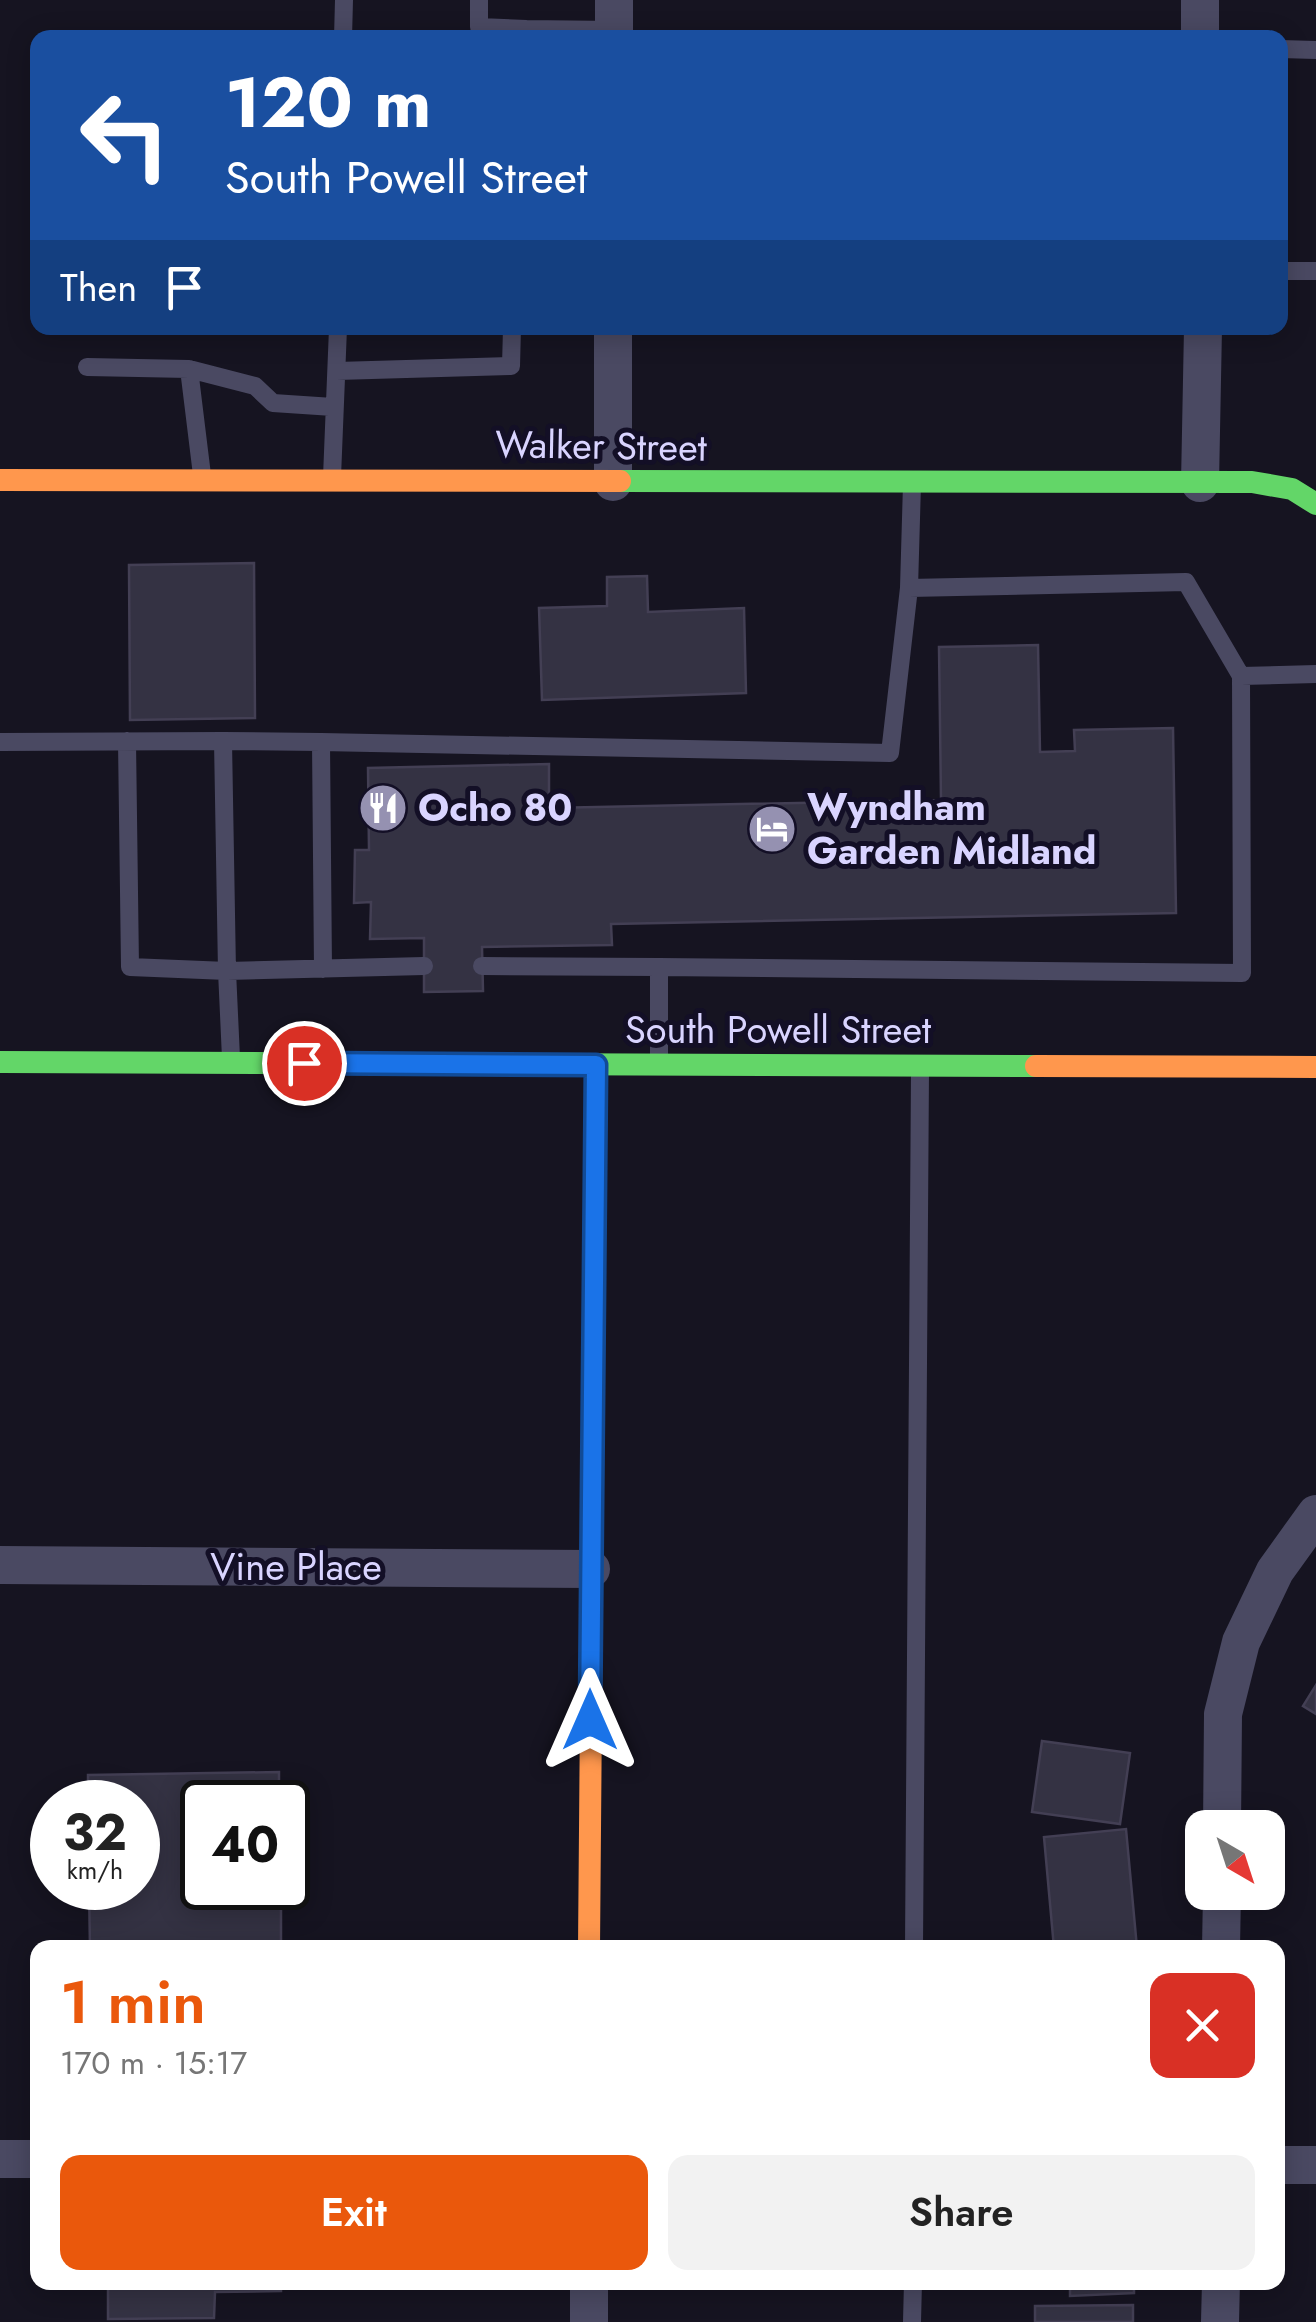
<!DOCTYPE html>
<html lang="en">
<head>
<meta charset="utf-8">
<style>
	:root { --surface:#fff; --page:#f2f2f2; --text:#222; --muted:#767676; --accent:#ea580c }
	body { margin:0; font-family:Jost,sans-serif; background:var(--page); color:var(--text); height:100vh; display:flex; flex-direction:column; font-size:38px; white-space:nowrap }
	* { box-sizing:border-box; margin:0 }
	p { font-size:32px; color:var(--muted) }
	.icon { flex:none; width:55px; height:55px; fill:none; stroke:currentColor; stroke-width:2; stroke-linecap:round; stroke-linejoin:round }
	.map { position:relative; flex:1; overflow:hidden }
	.side { position:absolute; left:30px; top:1940px; width:1255px; height:350px; display:flex; flex-direction:column; background:var(--surface); border-radius:20px; box-shadow:0 5px 25px #0003 }
	.side>* { flex:none }
	.guide { position:absolute; left:30px; top:30px; width:1258px; height:305px; border-radius:20px; box-shadow:0 5px 25px #0003; background:#1a4fa0; color:#fff; overflow:hidden }
	.needle { width:65px; rotate:141deg }
	.buttons { position:absolute; left:1185px; top:1810px; display:grid; gap:20px }
	.buttons a { display:grid; place-items:center; width:100px; height:100px; border-radius:20px; background:var(--surface); box-shadow:0 5px 25px #0003; font-size:50px }
	.speed { position:absolute; left:30px; top:1780px; display:flex; gap:20px; font-size:50px; font-weight:700; text-align:center }
	.speed>* { display:grid; place-content:center; width:130px; height:130px; border-radius:50%; background:var(--surface); box-shadow:0 5px 25px #0003; line-height:1 }
	.speed small { font-size:25px; font-weight:400 }
	.speed .limit { border:5px solid #111; border-radius:15px; background:#fff; color:#111 }
	.pin { position:absolute; display:grid; place-items:center; width:85px; height:85px; color:#fff; margin:-42px; border:5px solid #fff; border-radius:50%; box-shadow:0 2px 10px #0007 }
	.me { position:absolute; width:110px; margin:-55px; rotate:0deg; stroke-linejoin:round; filter:drop-shadow(0 0 8px #0008) }
	.turn { display:flex; align-items:center; gap:35px; height:210px; padding:0 30px; font-size:45px }
	.turn .icon { width:130px; height:130px; stroke-width:2.5 }
	.turn b { display:block; font-size:70px; line-height:85px }
	.then { display:flex; align-items:center; height:95px; padding:0 30px; background:#0003; gap:20px; font-size:38px }
	.round { display:grid; place-items:center; flex:none; width:105px; height:105px; border-radius:20px; background:var(--page) }
	.headline { display:flex; align-items:center; justify-content:space-between; height:170px; padding:0 30px }
	h1 { font-size:60px; font-weight:600; line-height:75px; color:var(--accent) }
	.action { display:flex; gap:20px; margin-top:auto; padding:20px 30px }
	.action a { flex:1; height:115px; border-radius:20px; background:var(--accent); color:#fff; font-size:40px; font-weight:600; line-height:115px; text-align:center }
	.action a+a { background:var(--page); color:var(--text) }
	.map>svg:first-child { display:block }
</style>
</head>
<body>
<div class="map">
<svg width="1316" height="2322" viewBox="0 0 1316 2322">
	<rect width="100%" height="100%" fill="#161421"/>
	<path fill="#343243" stroke="#433f54" stroke-width="2.5" d="M254 563 255 718 130 720 129 565Z
		M647 576 648 612 744 608 746 693 542 700 539 608 607 606V577Z
		M1038 645 1040 752 1075 751 1074 730 1173 728 1176 913 611 924 612 945 482 947 483 991 424 992V938L370 939 371 902 354 903 355 850H369L368 768 549 764V808L941 800 939 647Z
		M1316 1685V1714L1303 1706Z
		M1042 1741 1130 1753 1120 1824 1032 1812Z
		M279 1772V1802H202V1888H281V1948H90L89 1888H138V1802H88V1775Z
		M1126 1829 1137 1948H1054L1044 1837Z
		M108 2282H281V2291L215 2292 214 2318 108 2319Z
		M1070 2282H1134V2293L1070 2296Z
		M1133 2305V2322H1035V2306Z"/>
	<g fill="none" stroke-linecap="round" stroke-linejoin="round">
		<path stroke="#4a4962" stroke-width="18" d="M479 0V27L526 29
			M343 38 344 0
			M525 38 526 29 614 30
			M1280 49 1316 50
			M1280 271H1316
			M87 367 189 369 202 475
			M189 369 255 386 273 403 333 407
			M337 371 511 366 512 328
			M332 477 338 328
			M909 588 1186 582 1241 676 1316 674
			M223 741 321 742 323 969
			M0 742 223 741 227 971 130 967 127 741
			M321 742 890 753 909 588 912 484
			M482 966 659 967V1059
			M659 967 1242 973 1241 676
			M231 1058 227 971 424 966
			M914 1948 920 1071
			M912 2322 913 2282"/>
		<path stroke="#4a4962" stroke-width="38" d="M1200 0V38
			M614 38V0
			M613 482V328
			M1200 483 1203 328
			M0 1565 591 1569
			M1222 1828 1223 1714 1241 1642 1275 1571 1316 1514
			M1221 1948 1222 1892
			M0 2159H38
			M1278 2165H1316
			M589 2322V2282
			M1220 2322 1221 2282"/>
		<path stroke="#63d668" stroke-width="22" d="M620 481 1252 482 1292 489 1316 504
			M0 1062 1036 1066
			M592 1592 596 1065"/>
		<path stroke="#ff974d" stroke-width="22" d="M0 480 620 481
			M1036 1066 1316 1067
			M589 1948 592 1592"/>
	</g>
	<g fill="none" stroke-linecap="round" stroke-linejoin="round">
		<g stroke="#114b97" stroke-width="25">
			<path id="route" d="M304 1063 596 1065 590 1720"/>
		</g>
		<use href="#route" stroke="#1a73e8" stroke-width="18"/>
	</g>
	<defs>
		<g id="restaurant-disc" transform="scale(2.5)"><circle r="9.5" fill="#9591b1" stroke="#130f26"/><path d="M-5-6h1v4h1v-4h1v4h1v-4h1v5L-1.5 .5V6h-2V.5L-5-1ZM5-6V6H3V1.5H1.5Q1.5-4 5-6Z" fill="#fff"/></g>
		<g id="hotel-disc" transform="scale(2.5)"><circle r="9.5" fill="#9591b1" stroke="#130f26"/><path d="M-6-4.5h1.5V1H6V5H4.5V3h-9V5H-6ZM-4 0a1.8 1.8 0 1 1 3.6 0ZM.5 0V-2.5h3Q6-2.5 6 0Z" fill="#fff"/></g>
	</defs>
	<g fill-rule="evenodd">
		<use href="#restaurant-disc" x="383" y="808"/>
		<use href="#hotel-disc" x="772" y="829"/>
	</g>
	<g text-anchor="middle" stroke-width="10" stroke-linejoin="round" paint-order="stroke">
		<g font-size="38" fill="#d9d4ff" stroke="#130f26">
			<text transform="translate(601 446) rotate(1)" y="13">Walker Street</text>
			<text x="778" y="1043">South Powell Street</text>
			<text x="296" y="1580">Vine Place</text>
		</g>
		<g font-size="38" font-weight="bold" fill="#d9d4ff" stroke="#130f26" text-anchor="start">
			<text x="807" y="820">Wyndham<tspan x="807" dy="44">Garden Midland</tspan></text>
			<text x="418" y="821">Ocho 80</text>
		</g>
	</g>
</svg>
<div class="buttons">
<a><svg class="needle" viewBox="-14 -14 28 28"><path d="M0-13l5 13h-10z" fill="#e53935"/><path d="M0 13l5-13h-10z" fill="#767676"/></svg></a>
</div>
<div class="speed"><div>32<small>km/h</small></div><div class="limit">40</div></div>
<div class="pin" style="left:304px;top:1063px;background:#d93025"><svg class="icon" aria-label="arrive" viewBox="0 0 24 24"><path d="M6 21V4h12l-3 4 3 4H6"/></svg></div>
<svg class="me" style="left:590px;top:1720px" viewBox="-20 -20 40 40"><path d="M0-17L14 15 0 8-14 15z" fill="#1a73e8" stroke="#fff" stroke-width="4"/></svg>
<div class="guide">
<div class="turn"><svg class="icon" aria-label="left" viewBox="0 0 24 24"><path d="M17 20v-9H6M10 6l-5 5 5 5"/></svg><div><b>120 m</b>South Powell Street</div></div>
<div class="then">Then<svg class="icon" aria-label="arrive" viewBox="0 0 24 24"><path d="M6 21V4h12l-3 4 3 4H6"/></svg></div>
</div>
<section class="side">
<div class="headline"><div><h1>1 min</h1><p>170 m · 15:17</p></div><a class="round" style="background:#d93025;color:#fff"><svg class="icon" aria-label="close" viewBox="0 0 24 24"><path d="M6 6l12 12M18 6L6 18"/></svg></a></div>
<div class="action"><a>Exit</a><a>Share</a></div>
</section>
</div>
</body>
</html>
